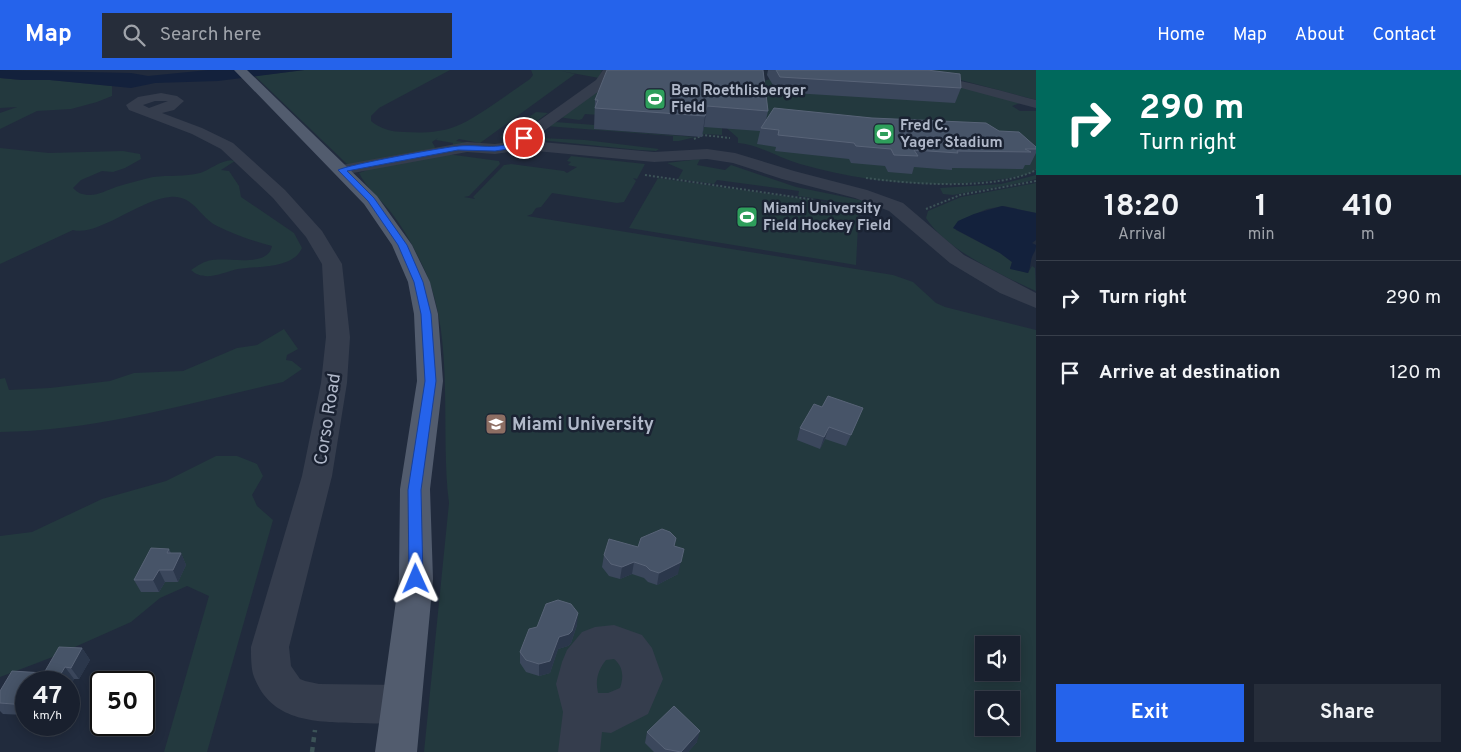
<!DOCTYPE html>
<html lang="en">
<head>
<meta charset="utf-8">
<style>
	:root { --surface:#19202e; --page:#262d3a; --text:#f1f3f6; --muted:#9fa3aa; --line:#373e4a; --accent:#2563eb }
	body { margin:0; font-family:Overpass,sans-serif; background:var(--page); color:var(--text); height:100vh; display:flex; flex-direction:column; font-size:19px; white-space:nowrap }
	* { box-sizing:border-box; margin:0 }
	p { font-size:16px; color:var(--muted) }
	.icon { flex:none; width:28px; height:28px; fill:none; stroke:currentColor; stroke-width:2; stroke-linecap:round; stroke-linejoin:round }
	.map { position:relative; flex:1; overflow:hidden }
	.side { display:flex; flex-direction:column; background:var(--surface); width:425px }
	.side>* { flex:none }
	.banner { background:#00695c; color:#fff; overflow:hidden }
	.tools { position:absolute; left:975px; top:566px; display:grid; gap:10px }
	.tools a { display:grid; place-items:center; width:45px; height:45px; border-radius:0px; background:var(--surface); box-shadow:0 2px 12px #0003,0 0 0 1px var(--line); font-size:25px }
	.speed { position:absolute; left:15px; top:601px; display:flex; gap:10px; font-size:25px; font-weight:700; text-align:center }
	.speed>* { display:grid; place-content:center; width:65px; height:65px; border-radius:50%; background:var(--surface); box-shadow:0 2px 12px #0003,0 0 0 1px var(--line); line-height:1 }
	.speed small { font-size:12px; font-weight:400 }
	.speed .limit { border:2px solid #111; border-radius:8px; background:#fff; color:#111 }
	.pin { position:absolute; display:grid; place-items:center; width:42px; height:42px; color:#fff; margin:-21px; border:2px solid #fff; border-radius:50%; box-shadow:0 1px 5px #0007 }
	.me { position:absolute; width:55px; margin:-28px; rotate:359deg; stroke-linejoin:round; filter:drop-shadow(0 0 4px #0008) }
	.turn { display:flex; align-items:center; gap:18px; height:105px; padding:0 20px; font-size:22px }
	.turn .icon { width:65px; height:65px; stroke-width:2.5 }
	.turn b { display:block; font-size:35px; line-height:42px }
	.eta { display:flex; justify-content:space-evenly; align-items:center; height:85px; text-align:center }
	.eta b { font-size:30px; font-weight:700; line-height:35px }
	.cta { display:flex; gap:10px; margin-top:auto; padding:10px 20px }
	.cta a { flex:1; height:58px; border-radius:0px; background:var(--accent); color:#fff; font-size:20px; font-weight:700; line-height:58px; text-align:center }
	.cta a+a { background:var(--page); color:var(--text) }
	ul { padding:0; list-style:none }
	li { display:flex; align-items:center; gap:15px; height:75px; padding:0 20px; border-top:1px solid var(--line) }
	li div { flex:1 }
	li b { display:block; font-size:19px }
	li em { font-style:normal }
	header { display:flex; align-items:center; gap:30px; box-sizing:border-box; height:70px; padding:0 25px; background:var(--accent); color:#fff }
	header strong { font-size:24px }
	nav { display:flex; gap:28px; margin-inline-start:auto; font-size:18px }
	.search { width:350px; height:45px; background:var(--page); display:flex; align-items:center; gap:12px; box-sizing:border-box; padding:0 18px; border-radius:0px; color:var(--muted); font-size:19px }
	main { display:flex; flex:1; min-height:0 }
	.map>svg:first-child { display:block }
</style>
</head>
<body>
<header>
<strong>Map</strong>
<div class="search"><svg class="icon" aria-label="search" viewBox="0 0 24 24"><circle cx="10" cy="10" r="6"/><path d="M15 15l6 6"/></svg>Search here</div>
<nav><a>Home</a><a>Map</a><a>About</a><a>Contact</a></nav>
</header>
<main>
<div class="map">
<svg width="1036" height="682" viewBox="0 0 1036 682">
	<rect width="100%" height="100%" fill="#212b3d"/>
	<path fill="#23393e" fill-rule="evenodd" d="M304 0H450L379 38 371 46V51C380 59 393 62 404 62 420 63 438 63 454 57 476 49 509 23 530 9L533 5 531 0H602L599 8 561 1 575 4 480 73 459 69 456 71 477 74 453 76V73L436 70 438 68 432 72 436 79 350 94H347L255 6Z
		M923 0H1036V30Z
		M775 3 937 10 1023 32 1012 36 1020 41H1036V100C1025 107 1008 108 996 110 931 119 864 112 800 94 779 88 757 74 738 73V68L722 54V65L702 64 703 58 748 15 790 4H762Z
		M0 8 22 10H50L112 16V26L97 32 71 39 37 41 0 59V43L17 37 0 38Z
		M600 19 599 45 585 44 582 49 579 50 558 47Z
		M536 42 548 43 510 70 500 67Z
		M555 52 595 55 594 59 695 67 679 71H673V66L546 56Z
		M540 68 585 70 659 79 656 81 639 80 540 70 538 69Z
		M0 78 49 83 123 81 140 84 141 89 125 98 113 102 102 101 81 110 73 118C78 123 82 125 90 125 98 125 108 120 116 117 128 113 141 110 153 107 169 105 184 107 200 103 210 100 225 87 235 91L221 100 229 101 239 116 241 127 294 163 302 178C293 199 258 196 238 199 223 202 205 213 191 200 197 196 204 191 212 190 228 187 268 198 272 176 253 171 235 165 217 156 199 147 194 125 170 127 141 129 97 167 73 160L0 194Z
		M447 84 499 91 500 94 469 126 464 127 475 129 473 127 504 95 511 94 564 101 567 103 577 97 568 95 571 92 567 91 571 86 645 94 637 109 633 108 636 111 624 132 617 133 552 123 541 137 536 138 532 144 527 146 893 205 913 212 936 233 945 237 1036 260V682H424L449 433C440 361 455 271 426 203 416 181 405 160 390 141 380 129 365 116 359 103L373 98ZM984 575H1011V602H984ZM984 630H1011V658H984Z
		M700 89 697 95 725 100 731 95 796 117 875 133 865 136 798 126 799 121 717 110 714 114 678 109 683 100 667 93Z
		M1036 105V109L1025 112 953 125 943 124 940 118 1001 114Z
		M658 108 859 137 856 195 629 158Z
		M1036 113V143L1004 136 987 139 961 150 956 160 1000 183 1012 192 1010 198 1028 203 1032 196 1035 198 1036 221C1003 206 945 179 926 148L928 141 961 127Z
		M284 259 298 279 287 285 286 290 292 291 302 299 283 312C190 333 96 361 0 362V309L5 308 9 320 50 318 110 311 134 303 183 301 237 278 257 275Z
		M216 386H237L257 394 263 406 252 425 257 436 273 450 207 682H164L209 526 187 516 160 528 131 552 50 588 0 607V466L32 462 102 429 166 411Z"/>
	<path fill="#13213c" d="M0 0 131 3 148 6 208 0H304L218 11 155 13 131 18 50 10H22L0 8Z
		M1002 136 1036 143V170L1032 173 1036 175C1036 181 1034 182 1032 187 1030 192 1031 197 1028 203L1010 199 1012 192 1000 183 953 158 958 151 974 144Z"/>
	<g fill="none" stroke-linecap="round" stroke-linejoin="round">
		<path stroke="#3c5357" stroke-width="2" stroke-dasharray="2 2" stroke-linecap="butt" d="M694 69 703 65 730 68
			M645 105 815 130
			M866 108C911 114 996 121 1036 100
			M926 139 960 125 1036 111"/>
		<path stroke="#3c5357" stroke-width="4.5" stroke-dasharray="5 5" stroke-linecap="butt" d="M312 682 315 660"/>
		<path fill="#353d4d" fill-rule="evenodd" d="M603 0H615L606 16 530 71 654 82 707 79 735 83 794 101 867 120 903 133 964 185 1036 223V238L1000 223 950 193 889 141 855 128 782 109 733 93 707 89 654 92 536 81H514L495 84 467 82 342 105 336 104 334 100 336 96 342 95 467 72 495 74 509 72 596 10Z
			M869 0C927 0 980 15 1036 30V38L954 16 875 4Z
			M161 23 177 26 184 31 174 40 162 43 202 58 233 73 285 120 322 161 342 194 350 267 347 313 332 406 289 577 291 596 300 609 305 611 319 614 400 615 414 620 420 634 414 648C394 656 376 653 354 653 312 652 269 651 253 604 251 596 251 585 251 577L302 406 321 313 326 267 322 194 306 167 273 128 221 79 192 64 129 40 126 35 138 27ZM155 31H168L149 38 143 35Z
			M614 555 642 565 652 578 663 609 648 644 611 663 602 662 600 682H558L563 642 556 614 562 592 567 580 582 562 595 557ZM614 589C623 596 624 607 620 618L608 623H598C595 610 598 600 606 590Z"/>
		<path fill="#525c6e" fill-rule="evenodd" d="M234 0H247L377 126 412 175 430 212 438 244 443 311 430 419 433 509 417 682H375L399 509 400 419 417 311 414 244 408 212 392 175 364 134Z"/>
	</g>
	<path fill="#3b475c" d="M763 0 768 41 766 50 999 61 1036 77V83L1030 95H1025L1023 99 952 98V100L914 97 912 104 888 102 885 96 851 93 849 89 775 81 776 77 757 74 760 61 704 57 702 67 594 59 595 30Z
		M768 0H927L961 18 955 33 777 22 767 5Z
		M822 337 863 338 846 376 825 369 820 379 797 370 800 358Z
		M676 468 674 476 678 504 657 515 648 512 644 508 632 504 620 509 609 506 602 497 604 485Z
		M169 479 171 483H181L186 495 178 512H165L159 522H141L134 510Z
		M577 555 571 573 568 576 558 579 550 603 539 606 526 602 520 593V582L537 557Z
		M82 578 90 590 79 609H74L69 618V612H26V645L3 644 0 641V621L44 603Z
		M647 662 697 672 688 682H654L645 673Z"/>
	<path fill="#2b374b" d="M707 36 704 57 702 67 705 46Z
		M829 357 825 369 820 379 824 367Z
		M684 479 678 504 657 515 659 503Z
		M181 483 186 495 178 512 173 500Z
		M634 492 632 504 620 509 622 497Z
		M159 500 165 512 159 522 153 510Z
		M578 543 577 555 571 573 568 576 558 579 550 603 539 606V594Z
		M82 578 90 590 79 609 71 598Z
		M65 597 74 609 69 618V612H56Z
		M700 661 697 672 688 682H681Z"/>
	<path fill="#475468" stroke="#586377" d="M607 0H763L768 41 707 36 705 46 595 38 598 30H595Z
		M776 0H927L960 4 961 18 780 7Z
		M774 38 872 48 986 53 999 61 1019 62 1036 77V79H1025L1031 82 957 81 958 83 914 80 918 86 894 85 891 79 856 76 854 73 778 65 779 60 761 58Z
		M828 326 863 338 851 365 829 357 824 367 800 358 814 334 822 337Z
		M662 459 670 462 676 468 674 476 684 479 681 492 659 503 650 500 646 496 634 492 622 497 611 494 604 485 609 469 638 477 641 468Z
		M151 478 169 479 167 483H181L173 500H159L153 510H134Z
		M558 530 571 534 578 543 572 561 569 564 559 567 550 591 539 594 526 590 520 582 529 559 537 557 546 534Z
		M59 577 82 578 71 598 65 597 56 612H26V635L0 633V621L12 601 44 603Z
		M674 636 700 661 681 682 665 679 647 662Z"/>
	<path fill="#2563eb" stroke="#184099" d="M522 67 528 68 514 78 495 81 458 80 347 101 374 128 407 175 423 212 431 244 436 311 421 420 423 509 421 513 416 515 411 513 409 509 408 420 425 311 421 244 414 212 398 175 368 131 338 100C347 95 444 77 459 76 483 74 501 82 522 67Z"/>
	<defs>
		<g id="stadium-square" transform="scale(1.125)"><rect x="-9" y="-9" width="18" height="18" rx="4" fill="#2e9e5b" stroke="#1a2232"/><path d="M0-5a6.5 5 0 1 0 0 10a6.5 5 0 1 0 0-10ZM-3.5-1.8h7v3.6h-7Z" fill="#fff"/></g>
		<g id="university-square" transform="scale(1.125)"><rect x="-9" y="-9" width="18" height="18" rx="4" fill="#8d6e63" stroke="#1a2232"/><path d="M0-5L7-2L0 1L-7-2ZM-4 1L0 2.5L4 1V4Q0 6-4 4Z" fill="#fff"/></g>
	</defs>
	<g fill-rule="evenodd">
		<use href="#stadium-square" x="655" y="29"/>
		<use href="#stadium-square" x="884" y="64"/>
		<use href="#stadium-square" x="747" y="147"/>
		<use href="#university-square" x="496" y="354"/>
	</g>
	<g text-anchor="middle" stroke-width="5" stroke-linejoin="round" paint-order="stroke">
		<g font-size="15" font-weight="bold" fill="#b0b8c9" stroke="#1a2232" text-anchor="start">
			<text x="671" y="25">Ben Roethlisberger<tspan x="671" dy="17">Field</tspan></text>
			<text x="900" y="60">Fred C.<tspan x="900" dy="17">Yager Stadium</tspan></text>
			<text x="763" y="143">Miami University<tspan x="763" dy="17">Field Hockey Field</tspan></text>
		</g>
		<g font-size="18" fill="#b0b8c9" stroke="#1a2232">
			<text transform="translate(327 349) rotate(-81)" y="6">Corso Road</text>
		</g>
		<g font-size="18" font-weight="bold" fill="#b0b8c9" stroke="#1a2232" text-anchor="start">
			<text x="512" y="360">Miami University</text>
		</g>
	</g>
</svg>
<div class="tools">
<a><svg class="icon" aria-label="sound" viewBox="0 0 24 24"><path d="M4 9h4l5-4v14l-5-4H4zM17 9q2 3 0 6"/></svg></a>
<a><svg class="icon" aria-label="search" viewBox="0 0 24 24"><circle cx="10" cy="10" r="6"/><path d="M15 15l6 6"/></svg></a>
</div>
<div class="speed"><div>47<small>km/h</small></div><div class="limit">50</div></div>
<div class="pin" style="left:524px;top:68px;background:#d93025"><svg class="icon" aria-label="arrive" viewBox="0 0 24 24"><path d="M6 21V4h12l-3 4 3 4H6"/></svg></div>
<svg class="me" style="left:416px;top:509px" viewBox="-20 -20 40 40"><path d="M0-17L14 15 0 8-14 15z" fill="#2563eb" stroke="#fff" stroke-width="4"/></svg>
</div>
<section class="side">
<div class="banner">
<div class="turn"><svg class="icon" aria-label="right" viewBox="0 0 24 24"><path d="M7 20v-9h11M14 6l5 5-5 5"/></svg><div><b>290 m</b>Turn right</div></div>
</div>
<div class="eta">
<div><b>18:20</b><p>Arrival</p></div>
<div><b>1</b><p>min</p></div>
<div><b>410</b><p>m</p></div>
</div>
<ul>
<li><svg class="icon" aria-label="right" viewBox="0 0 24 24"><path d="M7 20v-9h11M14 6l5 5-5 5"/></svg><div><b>Turn right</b></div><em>290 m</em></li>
<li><svg class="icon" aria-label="arrive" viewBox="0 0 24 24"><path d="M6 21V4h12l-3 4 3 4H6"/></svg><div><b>Arrive at destination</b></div><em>120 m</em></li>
</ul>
<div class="cta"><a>Exit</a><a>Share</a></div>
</section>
</main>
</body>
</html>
